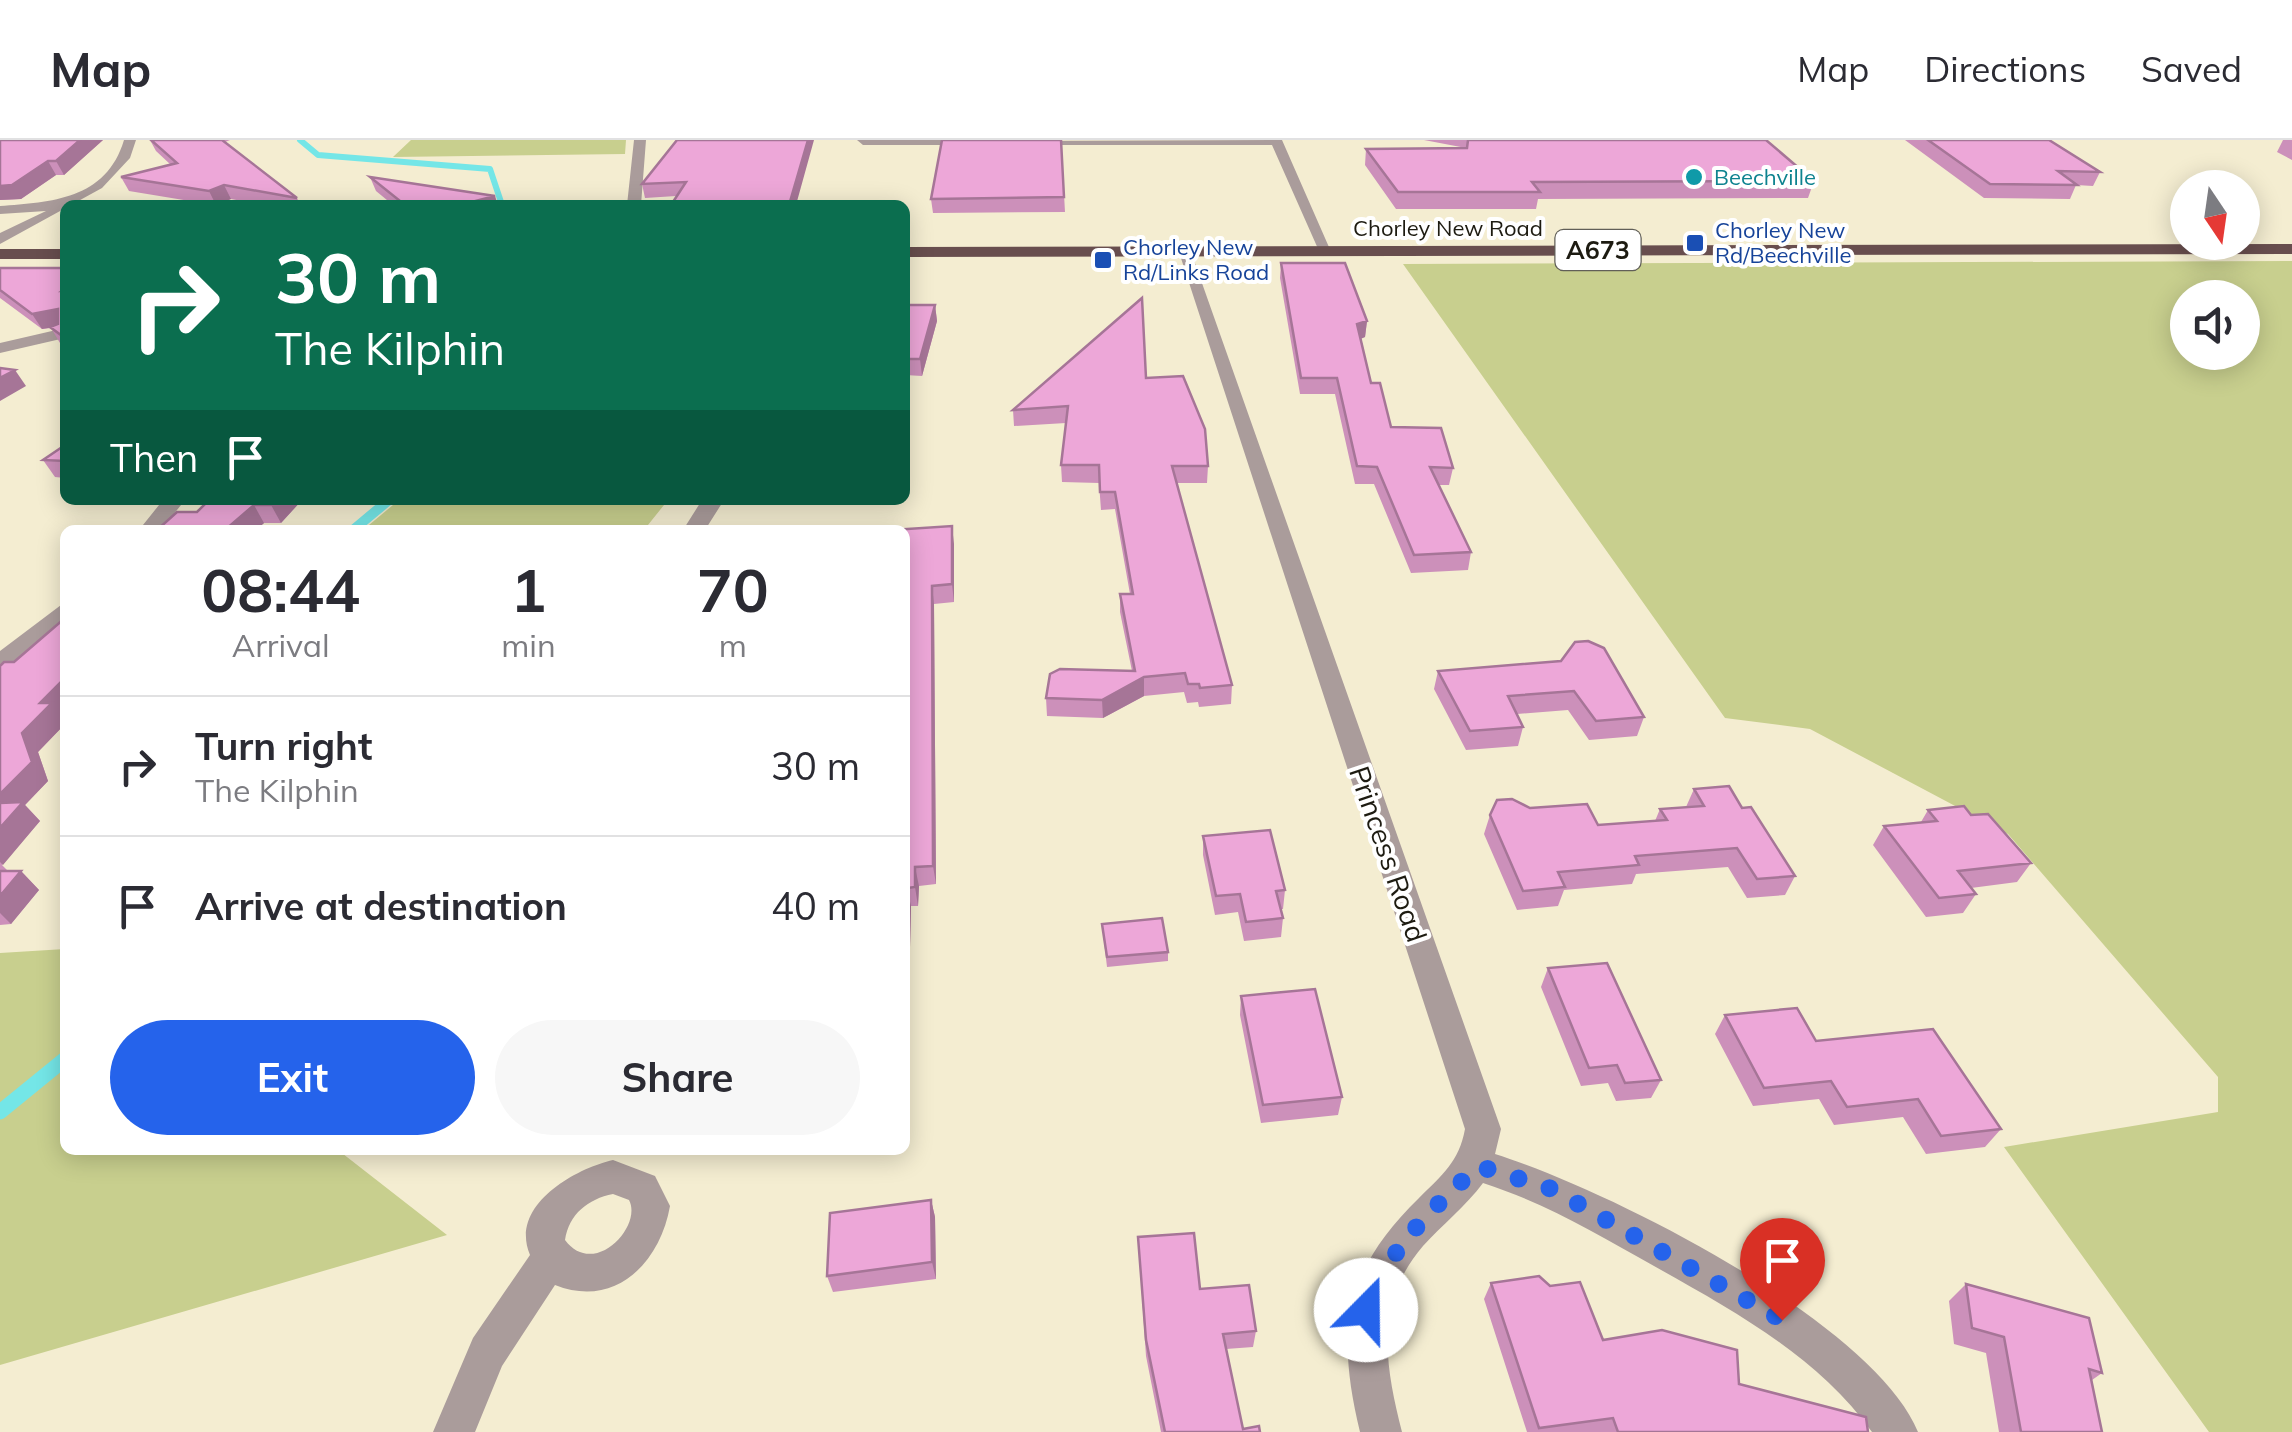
<!DOCTYPE html>
<html lang="en">
<head>
<meta charset="utf-8">
<style>
	:root { --surface:#fff; --page:#f7f7f7; --text:#2b2b33; --muted:#7c7c81; --line:#e1e1e2; --accent:#2563eb }
	body { margin:0; font-family:Mulish,sans-serif; background:var(--page); color:var(--text); height:100vh; display:flex; flex-direction:column; font-size:38px; white-space:nowrap }
	* { box-sizing:border-box; margin:0 }
	p { font-size:32px; color:var(--muted) }
	.icon { flex:none; width:55px; height:55px; fill:none; stroke:currentColor; stroke-width:2; stroke-linecap:round; stroke-linejoin:round }
	.map { position:relative; flex:1; overflow:hidden }
	.sheet { position:absolute; left:60px; top:385px; width:850px; height:630px; display:flex; flex-direction:column; background:var(--surface); border-radius:15px; box-shadow:0 5px 25px #0003 }
	.sheet>* { flex:none }
	.top-card { position:absolute; left:60px; top:60px; width:850px; height:305px; border-radius:15px; box-shadow:0 5px 25px #0003; background:#0b6e4f; color:#fff; overflow:hidden }
	.needle { width:65px; rotate:167deg }
	.buttons { position:absolute; left:2170px; top:30px; display:grid; gap:20px }
	.buttons a { display:grid; place-items:center; width:90px; height:90px; border-radius:50%; background:var(--surface); box-shadow:0 5px 25px #0003; font-size:50px }
	.pin { position:absolute; display:grid; place-items:center; width:85px; height:85px; color:#fff; margin:-102px -42px; border-radius:50% 50% 50% 0; rotate:-45deg; box-shadow:0 0 10px #0007 }
	.pin .icon { rotate:45deg }
	.me { position:absolute; width:110px; margin:-55px; rotate:22deg; stroke-linejoin:round; filter:drop-shadow(0 0 8px #0008) }
	.turn { display:flex; align-items:center; gap:35px; height:210px; padding:0 50px; font-size:45px }
	.turn .icon { width:130px; height:130px; stroke-width:2.5 }
	.turn b { display:block; font-size:70px; line-height:85px }
	.then { display:flex; align-items:center; height:95px; padding:0 50px; background:#0003; gap:20px; font-size:38px }
	.eta { display:flex; justify-content:space-evenly; align-items:center; height:170px; text-align:center }
	.eta b { font-size:60px; font-weight:700; line-height:70px }
	.action { display:flex; gap:20px; margin-top:auto; padding:20px 50px }
	.action a { flex:1; height:115px; border-radius:60px; background:var(--accent); color:#fff; font-size:40px; font-weight:700; line-height:115px; text-align:center }
	.action a+a { background:var(--page); color:var(--text) }
	ul { padding:0; list-style:none }
	li { display:flex; align-items:center; gap:30px; height:140px; padding:0 50px; border-top:2px solid var(--line) }
	li div { flex:1 }
	li b { display:block; font-size:38px }
	li em { font-style:normal }
	header { display:flex; align-items:center; gap:60px; box-sizing:border-box; height:140px; padding:0 50px; background:var(--surface); border-bottom:2px solid var(--line) }
	header strong { font-size:48px }
	nav { display:flex; gap:55px; margin-inline-start:auto; font-size:35px }
	.map>svg:first-child { display:block }
</style>
</head>
<body>
<header>
<strong>Map</strong>
<nav><a>Map</a><a>Directions</a><a>Saved</a></nav>
</header>
<div class="map">
<svg width="2292" height="1292" viewBox="0 0 2292 1292">
	<rect width="100%" height="100%" fill="#f4edd1"/>
	<path fill="#c8cf8e" fill-rule="evenodd" d="M411 0H626L625 14 393 17Z
		M2292 121V1292H2209L2004 1007 2218 972V937L2008 694 1810 589 1725 578 1403 124ZM2188 158H2242V212H2188Z
		M399 360H668L644 390H363Z
		M65 809V1010H338L447 1095 0 1225V813Z"/>
	<g fill="none" stroke-linecap="round" stroke-linejoin="round">
		<path stroke="#74e6e7" stroke-width="6" d="M300 0 318 15 490 29 502 65"/>
		<path stroke="#74e6e7" stroke-width="10" d="M353 390 389 360"/>
		<path stroke="#74e6e7" stroke-width="15" d="M0 972 65 919"/>
		<path fill="#aa9c9b" fill-rule="evenodd" d="M124 0H136L130 18 102 48 0 104V93L46 71 0 74V66C51 62 106 60 124 0Z
			M634 0H646L641 65H627Z
			M857 0H983V1L977 5H863Z
			M1282 0 1332 114 1319 111 1272 5H1025L1019 1Z
			M1178 109 1191 112 1501 989 1495 1014C1607 1049 1873 1182 1918 1292H1872C1817 1216 1734 1171 1654 1126 1597 1094 1545 1063 1483 1043 1466 1066 1442 1085 1423 1106 1374 1163 1385 1225 1402 1292H1360C1336 1192 1343 1132 1419 1058 1442 1035 1459 1022 1465 989Z
			M65 188V198L0 213V203Z
			M163 360H185L161 390H139Z
			M702 360H724L705 390H683Z
			M65 462V481L9 529 0 532V511Z
			M613 1020 655 1036 670 1066C660 1123 615 1169 555 1145L502 1226 475 1292H433L473 1198 530 1115C509 1066 574 1029 613 1020ZM613 1054 629 1060C643 1086 594 1139 565 1100 569 1074 588 1059 613 1054Z"/>
		<path fill="#684e4e" fill-rule="evenodd" d="M2292 104V114L905 117V107Z
			M0 109H65V119H0Z"/>
	</g>
	<path fill="#cc90ba" d="M0 0H103L64 35H56L21 59 0 60Z
		M150 0H230L225 2 297 58 300 65H262L231 59 214 65 129 51 121 37 171 25 156 11Z
		M677 0 796 65 676 56 645 58 642 44Z
		M1061 0 1065 72 933 73 931 59Z
		M1424 0H1766L1814 41 1808 58 1538 59 1536 69H1396L1365 25 1366 9 1466 8Z
		M1905 0H2049L2100 32 2093 46 2076 45 2070 59 1984 58Z
		M2283 0H2292V20L2277 12Z
		M370 37 498 65H393L376 51Z
		M1281 123 1367 181 1365 197 1361 198 1371 243 1391 287 1453 328 1449 345H1439L1471 412 1468 430 1411 433 1374 344H1355L1335 254H1300L1280 138Z
		M0 128H65V206L60 203 51 188 42 189 0 158Z
		M905 165H935L937 181 922 236 905 235Z
		M1146 238 1208 326 1207 343H1176L1232 545 1231 564 1199 567 1198 562 1187 563 1184 552 1144 556 1103 578 1047 576 1046 558 1132 531 1120 472V454H1130L1115 369 1101 370 1099 343 1062 342 1061 325 1066 283 1014 286 1013 270Z
		M65 305V338L55 337 43 320Z
		M209 360H302L281 383H264L256 390H157L197 372Z
		M905 390 954 404V462L934 464 936 744 919 746 918 766H911L910 807 905 808Z
		M1561 521 1644 577 1637 596 1589 600 1568 570 1517 574 1523 587 1518 606 1466 610 1434 549 1438 531Z
		M14 522 62 575 65 579V584L38 612 48 641 25 665 40 681 2 725 8 731H21L39 750 11 784 0 785V526Z
		M1694 649 1742 668 1795 736 1785 755 1747 758 1728 727 1636 734 1632 744 1564 750 1558 766 1517 770 1484 694 1490 675 1530 668 1598 685 1655 681 1660 669 1686 667Z
		M1928 670 1971 675 2031 723 2017 742 1971 748 1976 754 1963 773 1926 777 1873 705 1884 686 1921 682Z
		M1203 696 1285 750 1283 769H1280L1283 778 1281 797 1244 801 1238 772 1215 775 1203 715Z
		M1102 784 1168 812V821L1107 827Z
		M1548 828 1661 940 1651 958 1616 961 1608 943 1581 946 1541 847Z
		M1241 856 1342 957 1338 975 1261 983 1240 875Z
		M1725 875 1816 901 2001 989 1985 1007 1926 1014 1903 977 1834 985 1819 959 1753 966 1715 894Z
		M931 1060 935 1077 936 1139 833 1152 827 1136Z
		M1138 1097 1200 1149 1256 1191 1253 1207 1226 1209 1243 1289 1260 1292H1161L1146 1216Z
		M1491 1143 1603 1200 1739 1244 1868 1292H1527L1484 1159Z
		M1966 1144 2102 1233 2092 1240 2102 1292H1999L1986 1213 1954 1204 1949 1161Z"/>
	<path fill="#a67597" d="M80 0H103L64 35 56 21Z
		M808 0H814L796 65H789Z
		M48 21 56 35 21 59 0 60V46Z
		M224 45 231 59 216 65 209 51Z
		M495 56 498 65H460Z
		M935 165 937 181 922 236 920 219Z
		M58 169 65 185 42 189 32 174Z
		M1367 181 1365 197 1356 201 1357 184Z
		M15 230 26 246 0 261V238Z
		M276 360H302L281 383 271 365Z
		M254 365 264 383 256 390H225Z
		M952 386 954 404V462L952 444Z
		M932 446 934 464 936 744 933 726Z
		M1144 537V556L1103 578 1102 560Z
		M65 538V572L62 575 65 579V584L38 612 48 641 25 665 40 681 3 725 0 722V654L22 593 40 563Z
		M915 727 919 746 918 766 915 747Z
		M21 731 39 750 11 784 0 773V756Z
		M907 748 911 766 910 807 906 789Z
		M931 1060 935 1077 936 1139 932 1122Z"/>
	<path fill="#eda7d8" stroke="#a67597" stroke-width="2.5" d="M0 0H80L56 21H48L12 45 0 46Z
		M151 0H222L297 58 224 45 209 51 121 37 177 23Z
		M677 0H808L789 65H671L686 42 642 44Z
		M942 0H1061L1064 57 931 59Z
		M1468 0H1766L1814 41 1532 42 1540 52H1398L1366 9 1467 8Z
		M1928 0H2049L2100 32 2058 31 2077 45 1990 44Z
		M370 37 495 56 460 65H405Z
		M1281 123H1345L1367 181 1357 184 1371 243H1380L1391 287 1441 288 1453 328 1430 327 1471 412 1414 415 1377 327 1357 326 1337 238H1301Z
		M0 128H65V149L62 151H65V198L50 187 58 184V169L32 174 0 150Z
		M1142 158 1146 238 1183 236 1205 289 1208 326H1172L1232 545 1200 548 1199 544H1188L1185 533 1144 537 1102 560 1046 558 1050 534 1060 529 1135 531 1120 454H1133L1115 352H1100L1099 325H1061L1068 266 1013 270Z
		M905 165H935L920 219H905Z
		M0 228 15 230 0 238Z
		M65 305V321L43 320Z
		M209 360H276L271 365H254L225 390H157L177 372H197Z
		M952 386V444L932 446 933 726 915 727V747L907 748 905 789V390H892Z
		M65 478V538L40 563H52L22 593 32 622 0 654V526L4 522H14Z
		M1588 501 1604 508 1644 577 1596 581 1574 551 1508 556 1523 587 1470 591 1438 531 1561 521 1575 502Z
		M1729 646 1742 668 1751 667 1795 736 1757 739 1737 708 1635 716 1639 725 1558 732 1565 747 1523 751 1490 675 1497 660 1512 659 1530 668 1587 664 1598 685 1667 680 1660 669 1704 666 1694 649Z
		M23 662 0 688V663Z
		M1964 666 1971 675 1988 674 2031 723 1958 731 1976 754 1939 758 1884 686 1937 681 1928 670Z
		M1270 690 1285 750 1276 751 1283 778 1246 782 1240 754 1216 756 1203 696Z
		M0 731H21L0 756Z
		M1162 778 1168 812 1107 817 1102 784Z
		M1607 823 1661 940 1625 943 1617 925 1589 928 1548 828Z
		M1315 849 1342 957 1263 965 1241 856Z
		M1797 868 1816 901 1933 889 2001 989 1941 996 1918 959 1847 967 1831 941 1764 948 1725 875Z
		M931 1060 932 1122 827 1136 830 1073Z
		M1194 1093 1200 1149 1249 1145 1256 1191 1223 1194 1243 1289 1259 1286 1260 1292H1165L1146 1200 1138 1097Z
		M1539 1136 1550 1146 1580 1142 1603 1200 1662 1190 1737 1210 1739 1244 1866 1277 1868 1292H1618L1613 1278 1539 1288 1491 1143Z
		M1966 1144 2089 1178 2102 1233 2089 1229 2102 1292H2021L2004 1197 1972 1188Z"/>
	<g fill="none" stroke-linecap="round" stroke-linejoin="round">
		<path stroke="#2563eb" stroke-width="18" stroke-dasharray="0 32.4" d="M1366 1170C1389 1107 1431 1071 1478 1026L1552 1049 1782 1180"/>
	</g>
	<circle fill="#0f9aa8" stroke="#fff" stroke-width="4" cx="1694" cy="37" r="10"/>
	<g fill="#1a4fb4" stroke="#fff" stroke-width="4">
		<rect x="1685" y="93" width="20" height="20" rx="5"/>
		<rect x="1093" y="110" width="20" height="20" rx="5"/>
	</g>
	<g text-anchor="middle" stroke-width="8" stroke-linejoin="round" paint-order="stroke">
		<g font-size="22" fill="#0d838f" stroke="#fff" text-anchor="start">
			<text x="1714" y="45">Beechville</text>
		</g>
		<g font-size="22" fill="#1d1b11" stroke="#fff">
			<text x="1448" y="96">Chorley New Road</text>
		</g>
		<g font-size="22" fill="#164399" stroke="#fff" text-anchor="start">
			<text x="1715" y="98">Chorley New<tspan x="1715" dy="25">Rd/Beechville</tspan></text>
			<text x="1123" y="115">Chorley New<tspan x="1123" dy="25">Rd/Links Road</tspan></text>
		</g>
		<rect fill="#fff" stroke="#615f58" stroke-width="2.5" x="1555.5" y="90" width="85" height="40" rx="8"/>
		<g font-size="25" font-weight="bold" fill="#1d1b11">
			<text x="1598" y="119">A673</text>
		</g>
		<g font-size="28" fill="#1d1b11" stroke="#fff">
			<text transform="translate(1388 714) rotate(71)" y="10">Princess Road</text>
		</g>
	</g>
</svg>
<div class="buttons">
<a><svg class="needle" viewBox="-14 -14 28 28"><path d="M0-13l5 13h-10z" fill="#e53935"/><path d="M0 13l5-13h-10z" fill="#7c7c81"/></svg></a>
<a><svg class="icon" aria-label="sound" viewBox="0 0 24 24"><path d="M4 9h4l5-4v14l-5-4H4zM17 9q2 3 0 6"/></svg></a>
</div>
<div class="pin" style="left:1782px;top:1180px;background:#d93025"><svg class="icon" aria-label="arrive" viewBox="0 0 24 24"><path d="M6 21V4h12l-3 4 3 4H6"/></svg></div>
<svg class="me" style="left:1366px;top:1170px" viewBox="-20 -20 40 40"><circle r="19" fill="#fff"/><path d="M0-13L10 11 0 6-10 11z" fill="#2563eb"/></svg>
<div class="top-card">
<div class="turn"><svg class="icon" aria-label="right" viewBox="0 0 24 24"><path d="M7 20v-9h11M14 6l5 5-5 5"/></svg><div><b>30 m</b>The Kilphin</div></div>
<div class="then">Then<svg class="icon" aria-label="arrive" viewBox="0 0 24 24"><path d="M6 21V4h12l-3 4 3 4H6"/></svg></div>
</div>
<section class="sheet">
<div class="eta">
<div><b>08:44</b><p>Arrival</p></div>
<div><b>1</b><p>min</p></div>
<div><b>70</b><p>m</p></div>
</div>
<ul>
<li><svg class="icon" aria-label="right" viewBox="0 0 24 24"><path d="M7 20v-9h11M14 6l5 5-5 5"/></svg><div><b>Turn right</b><p>The Kilphin</p></div><em>30 m</em></li>
<li><svg class="icon" aria-label="arrive" viewBox="0 0 24 24"><path d="M6 21V4h12l-3 4 3 4H6"/></svg><div><b>Arrive at destination</b></div><em>40 m</em></li>
</ul>
<div class="action"><a>Exit</a><a>Share</a></div>
</section>
</div>
</body>
</html>
